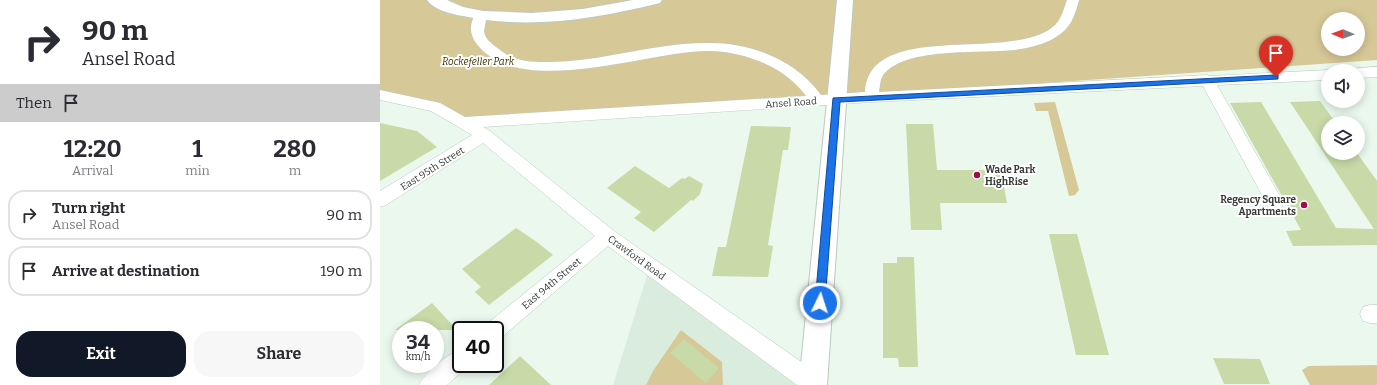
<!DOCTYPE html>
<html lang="en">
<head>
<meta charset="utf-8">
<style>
	:root { --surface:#fff; --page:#f7f7f7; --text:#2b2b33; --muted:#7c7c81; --line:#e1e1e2; --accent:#111827 }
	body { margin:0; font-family:Bitter,serif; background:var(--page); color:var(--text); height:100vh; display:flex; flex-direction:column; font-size:15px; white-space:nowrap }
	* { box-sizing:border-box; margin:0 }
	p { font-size:13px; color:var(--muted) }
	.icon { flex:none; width:22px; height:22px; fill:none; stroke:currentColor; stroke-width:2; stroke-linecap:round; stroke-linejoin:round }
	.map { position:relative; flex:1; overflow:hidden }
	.panel { display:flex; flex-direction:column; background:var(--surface); width:380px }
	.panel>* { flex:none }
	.top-card { background:#fff; color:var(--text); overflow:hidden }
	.needle { width:26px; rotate:271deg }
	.tools { position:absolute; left:941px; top:12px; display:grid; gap:8px }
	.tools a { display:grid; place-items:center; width:44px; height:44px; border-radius:50%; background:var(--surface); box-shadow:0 2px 10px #0003; font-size:20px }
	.speed { position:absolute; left:12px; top:321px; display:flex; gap:8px; font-size:20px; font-weight:700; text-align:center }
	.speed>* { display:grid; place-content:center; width:52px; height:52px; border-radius:50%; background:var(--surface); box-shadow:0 2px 10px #0003; line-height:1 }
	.speed small { font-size:10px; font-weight:400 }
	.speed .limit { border:2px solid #111; border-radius:6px; background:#fff; color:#111 }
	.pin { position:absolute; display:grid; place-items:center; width:34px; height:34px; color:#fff; margin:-41px -17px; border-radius:50% 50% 50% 0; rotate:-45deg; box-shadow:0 0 4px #0007 }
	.pin .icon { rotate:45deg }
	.me { position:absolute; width:44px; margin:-22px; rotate:4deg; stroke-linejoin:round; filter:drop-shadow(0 0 3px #0008) }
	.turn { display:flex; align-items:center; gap:14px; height:84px; padding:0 16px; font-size:18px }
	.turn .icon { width:52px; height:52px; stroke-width:2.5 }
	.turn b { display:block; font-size:28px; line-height:34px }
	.then { display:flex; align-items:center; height:38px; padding:0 16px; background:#0003; gap:8px; font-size:15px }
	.eta { display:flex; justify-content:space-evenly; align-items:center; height:68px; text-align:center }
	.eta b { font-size:24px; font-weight:700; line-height:28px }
	.primary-button { display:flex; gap:8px; margin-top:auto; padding:8px 16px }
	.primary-button a { flex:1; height:46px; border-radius:16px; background:var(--accent); color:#fff; font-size:16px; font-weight:700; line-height:46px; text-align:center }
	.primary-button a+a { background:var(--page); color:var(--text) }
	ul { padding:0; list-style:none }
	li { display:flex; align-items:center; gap:12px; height:50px; margin:0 8px 6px; padding:0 8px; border:2px solid var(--line); border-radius:16px }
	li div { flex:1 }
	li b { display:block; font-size:15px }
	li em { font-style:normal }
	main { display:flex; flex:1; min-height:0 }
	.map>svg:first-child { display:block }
</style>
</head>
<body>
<main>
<section class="panel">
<div class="top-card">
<div class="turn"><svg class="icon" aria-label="right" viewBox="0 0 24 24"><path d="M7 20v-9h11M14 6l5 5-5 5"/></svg><div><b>90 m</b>Ansel Road</div></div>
<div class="then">Then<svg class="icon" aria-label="arrive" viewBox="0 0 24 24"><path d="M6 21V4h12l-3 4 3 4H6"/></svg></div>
</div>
<div class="eta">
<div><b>12:20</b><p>Arrival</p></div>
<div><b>1</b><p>min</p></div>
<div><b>280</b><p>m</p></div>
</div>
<ul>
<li><svg class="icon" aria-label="right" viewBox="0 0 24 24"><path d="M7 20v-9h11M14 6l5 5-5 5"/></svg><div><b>Turn right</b><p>Ansel Road</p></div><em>90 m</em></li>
<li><svg class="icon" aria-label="arrive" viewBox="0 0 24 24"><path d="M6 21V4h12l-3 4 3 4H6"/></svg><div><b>Arrive at destination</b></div><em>190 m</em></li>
</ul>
<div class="primary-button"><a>Exit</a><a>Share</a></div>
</section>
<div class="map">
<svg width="997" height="385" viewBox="0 0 997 385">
	<rect width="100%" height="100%" fill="#ebf8ee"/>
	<path fill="#d9ecde" d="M270 266 435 385H233Z"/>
	<path fill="#d7c897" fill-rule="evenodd" d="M0 0H997V60L83 123 55 107 0 95ZM948 19H978V49H948Z
		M675 102 699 190 695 195 689 196 668 111H656L654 103Z
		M301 330 342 362 343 385H266L273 371Z
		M997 365V385H930L922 370 929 366Z"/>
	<path fill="#c8daa7" d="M940 101 956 123H948V153H977L997 181V245L913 246 906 231 921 230 850 103 881 102 956 228 994 229 910 102Z
		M0 123 37 131 57 147 0 181Z
		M526 124H553L557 170H621L627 203H560L562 230H531Z
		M371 126 411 127 408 150H403L388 245 393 246 388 277 332 276 338 247H346Z
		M255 166 289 188 302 178 305 179 309 176 323 184 320 194 313 201 311 200 274 232 254 218 261 212 227 188Z
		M136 228 157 242 173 255 109 305 95 292 101 287 82 269Z
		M669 234H697L729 355H696Z
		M517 257H534L538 367H519L518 358H503V263H517Z
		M52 303 77 330H15Z
		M304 339 339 368 326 383 290 353Z
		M140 356 171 385H109Z
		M833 358 880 359 890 384H844Z"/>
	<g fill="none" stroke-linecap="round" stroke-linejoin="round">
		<g stroke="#bcc9bf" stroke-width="1">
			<path id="street" d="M687 0H699C696 11 693 22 685 30 672 43 651 48 634 50 602 54 521 46 502 77 500 81 500 87 499 92L827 75 830 76 948 70 950 71H948V80L837 85 901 198 904 203 901 208 895 210 889 208 823 86 492 102 103 127 110 131 234 231 443 377 446 385H417L228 246 122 337 115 340V330H105L108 323 215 236 103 143 6 205 0 207V191L92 135 51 111 0 100V90L60 103 85 117 426 96C405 67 366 52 330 51 270 50 138 101 96 43 89 33 89 23 97 12H105L107 15 104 31C105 39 110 42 116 47 120 50 124 53 129 56 139 61 153 62 164 62 220 63 274 42 330 43 372 43 416 60 441 95L485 92C489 18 635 64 675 25 682 18 684 8 687 0Z
				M997 67V77L978 78V71H972L978 68Z
				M990 305H997V323H990L983 321 980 314 983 307Z
				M81 349V364H89L88 366 67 385H39C45 372 68 354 81 349Z"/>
		</g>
		<g stroke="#bcc9bf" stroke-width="2">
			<path id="secondary" d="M47 0H67L83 7 103 11 152 13 203 9 253 0H282L280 3C215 19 148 30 83 16 71 14 54 10 47 0Z
				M457 0H473L447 385H419Z"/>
		</g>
		<use href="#street" fill="#fff" fill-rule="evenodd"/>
		<use href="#secondary" fill="#fff" fill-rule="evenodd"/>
	</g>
	<path fill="#1a73e8" stroke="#114b97" d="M896 75H898V79L460 102 445 303 444 307 440 308 436 307 435 303 453 98Z"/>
	<g fill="#a20a4b" stroke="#fff" stroke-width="1.5">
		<circle cx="597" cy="175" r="4"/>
		<circle cx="924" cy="205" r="4"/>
	</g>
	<g text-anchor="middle" stroke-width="4" stroke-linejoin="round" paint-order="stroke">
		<g font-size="10" font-style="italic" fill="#3b3004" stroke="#fff">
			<text x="98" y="65">Rockefeller Park</text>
		</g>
		<g font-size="10" fill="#373c38" stroke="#fff">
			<text transform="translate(411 102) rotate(-4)" y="4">Ansel Road</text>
			<text transform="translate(52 168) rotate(-32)" y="4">East 95th Street</text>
			<text transform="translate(257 257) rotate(36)" y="4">Crawford Road</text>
			<text transform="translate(171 283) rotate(-40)" y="4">East 94th Street</text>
		</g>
		<g font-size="10" font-weight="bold" fill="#373c38" stroke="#fff" text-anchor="start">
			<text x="605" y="173">Wade Park<tspan x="605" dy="12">HighRise</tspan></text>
			<text x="916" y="203" text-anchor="end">Regency Square<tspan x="916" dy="12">Apartments</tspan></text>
		</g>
	</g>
</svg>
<div class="tools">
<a><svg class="needle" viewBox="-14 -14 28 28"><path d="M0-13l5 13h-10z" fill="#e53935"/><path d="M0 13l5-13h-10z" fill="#7c7c81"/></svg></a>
<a><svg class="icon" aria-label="sound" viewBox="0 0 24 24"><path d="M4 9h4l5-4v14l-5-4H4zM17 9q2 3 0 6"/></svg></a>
<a><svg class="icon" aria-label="layers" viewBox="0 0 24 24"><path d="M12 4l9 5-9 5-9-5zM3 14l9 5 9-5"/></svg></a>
</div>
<div class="speed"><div>34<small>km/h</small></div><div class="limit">40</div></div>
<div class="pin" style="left:896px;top:77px;background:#d93025"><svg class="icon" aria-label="arrive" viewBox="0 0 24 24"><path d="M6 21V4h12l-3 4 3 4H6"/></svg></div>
<svg class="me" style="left:440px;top:303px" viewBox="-20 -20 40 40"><circle r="17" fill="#1a73e8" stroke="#fff" stroke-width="3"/><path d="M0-11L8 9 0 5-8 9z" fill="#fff"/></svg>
</div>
</main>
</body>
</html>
